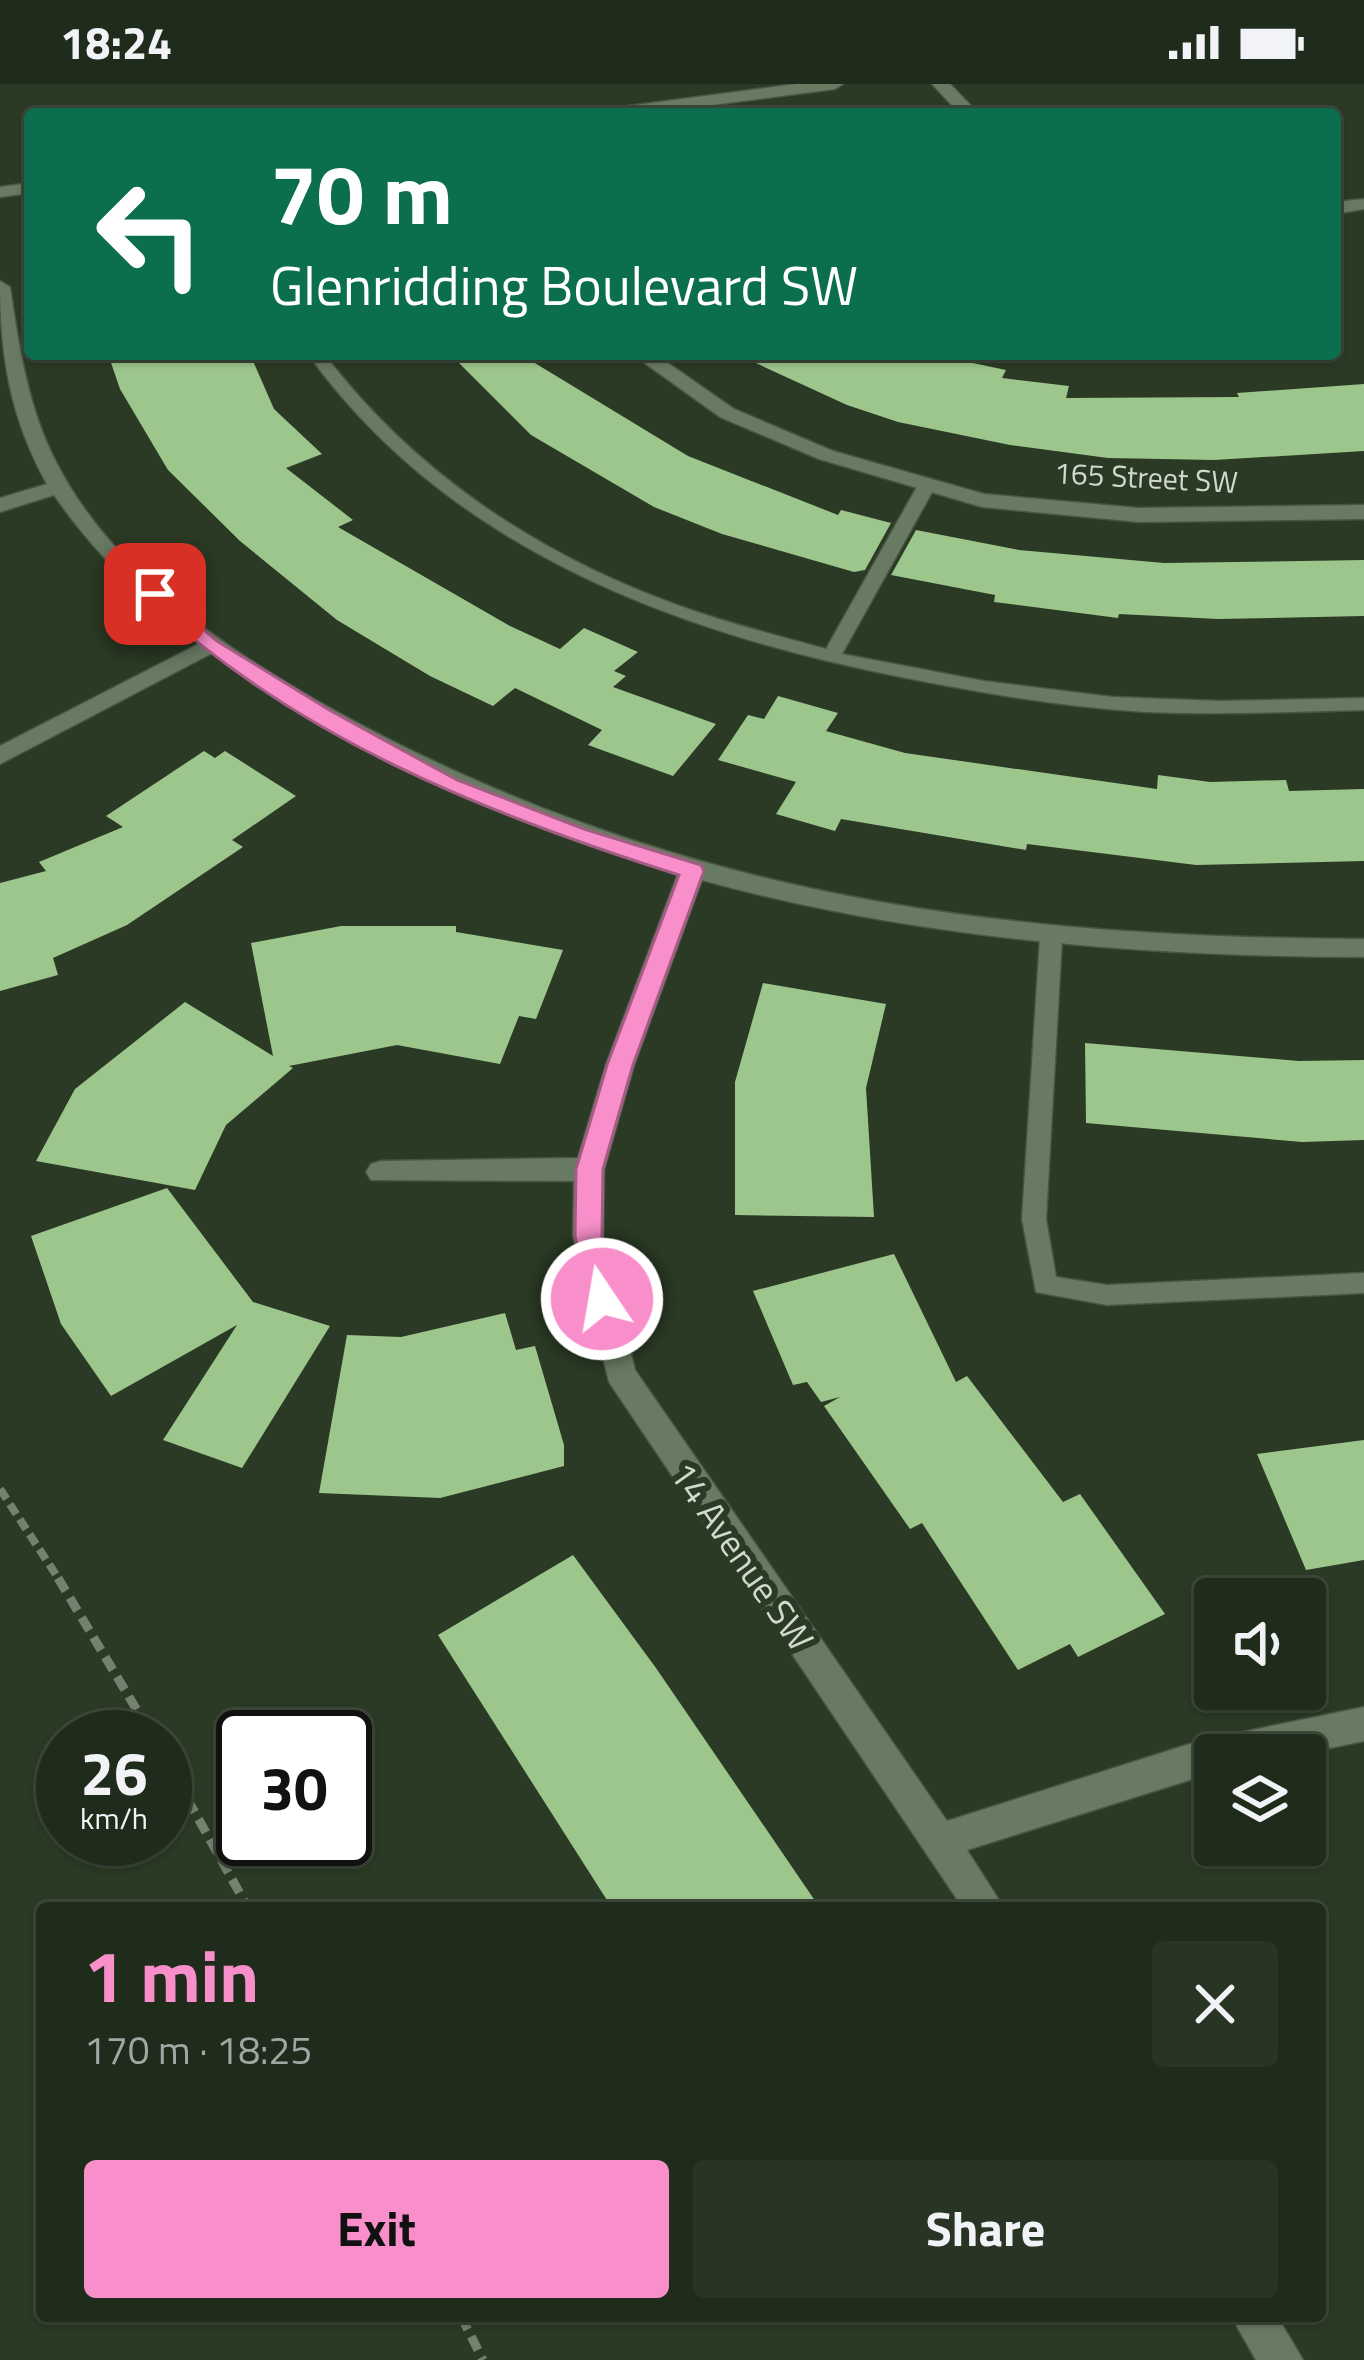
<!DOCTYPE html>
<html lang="en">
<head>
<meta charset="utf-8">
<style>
	:root { --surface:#202c1b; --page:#283424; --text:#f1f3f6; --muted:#a2a7a3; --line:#3d483a; --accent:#f98fca }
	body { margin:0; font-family:"Titillium Web",sans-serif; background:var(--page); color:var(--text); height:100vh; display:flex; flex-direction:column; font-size:45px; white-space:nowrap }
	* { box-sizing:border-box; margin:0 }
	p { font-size:39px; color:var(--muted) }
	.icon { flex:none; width:66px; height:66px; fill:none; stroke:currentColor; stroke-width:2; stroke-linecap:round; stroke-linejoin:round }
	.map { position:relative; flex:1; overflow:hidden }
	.side { position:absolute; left:36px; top:1818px; width:1290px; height:420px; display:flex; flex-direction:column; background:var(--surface); border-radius:12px; box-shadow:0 3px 9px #0004,0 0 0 3px var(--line) }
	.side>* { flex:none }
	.guide { position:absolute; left:24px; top:24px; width:1317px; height:252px; border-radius:12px; box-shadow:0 3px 9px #0004,0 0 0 3px var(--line); background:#0b6e4f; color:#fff; overflow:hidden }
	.tools { position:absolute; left:1194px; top:1494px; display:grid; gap:24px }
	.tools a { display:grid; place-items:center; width:132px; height:132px; border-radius:12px; background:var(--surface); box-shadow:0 3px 9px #0004,0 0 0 3px var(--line); font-size:60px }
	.speed { position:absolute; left:36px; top:1626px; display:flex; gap:24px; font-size:60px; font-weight:700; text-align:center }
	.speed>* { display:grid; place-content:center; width:156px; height:156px; border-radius:50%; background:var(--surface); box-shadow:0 3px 9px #0004,0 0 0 3px var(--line); line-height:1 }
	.speed small { font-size:30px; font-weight:400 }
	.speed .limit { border:6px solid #111; border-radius:18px; background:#fff; color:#111 }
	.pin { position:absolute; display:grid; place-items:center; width:102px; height:102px; color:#fff; margin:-51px; border-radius:24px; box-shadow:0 6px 18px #0006 }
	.me { position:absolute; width:132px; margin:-66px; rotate:348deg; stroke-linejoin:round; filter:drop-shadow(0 0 9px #0008) }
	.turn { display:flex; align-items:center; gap:42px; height:252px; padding:0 48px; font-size:54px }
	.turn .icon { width:156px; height:156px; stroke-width:2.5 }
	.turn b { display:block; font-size:84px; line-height:102px }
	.round { display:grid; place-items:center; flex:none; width:126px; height:126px; border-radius:12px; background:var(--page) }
	.summary { display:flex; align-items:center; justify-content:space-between; height:204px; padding:0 48px }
	h1 { font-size:72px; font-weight:700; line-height:90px; color:var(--accent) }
	.button { display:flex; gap:24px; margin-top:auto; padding:24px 48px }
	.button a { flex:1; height:138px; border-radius:12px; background:var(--accent); color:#111; font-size:48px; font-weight:700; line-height:138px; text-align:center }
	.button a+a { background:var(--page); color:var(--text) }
	.status { display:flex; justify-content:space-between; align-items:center; height:84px; padding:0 60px; background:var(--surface); direction:ltr }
	.status svg { height:33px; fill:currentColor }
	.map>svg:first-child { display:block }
</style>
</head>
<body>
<div class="status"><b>18:24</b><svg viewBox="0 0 49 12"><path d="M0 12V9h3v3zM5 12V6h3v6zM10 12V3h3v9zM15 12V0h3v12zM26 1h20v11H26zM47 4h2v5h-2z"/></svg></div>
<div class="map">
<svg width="1364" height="2276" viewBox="0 0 1364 2276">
	<rect width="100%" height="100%" fill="#2a3a24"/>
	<path fill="#9dc68c" d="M108 270H250L274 325 322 370 286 384 353 436 338 443 510 542 560 565 584 544 638 568 614 587 626 592 613 603 716 640 673 692 588 661 602 646 515 604 493 622 430 592 337 536 240 457 168 386 120 305Z
		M450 270H520L688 372 838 431 841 426 891 439 865 486 854 488 722 450 654 423 531 351Z
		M736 270H930L1006 286 1002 294 1069 302 1066 314 1239 313 1237 309 1364 300V367L1214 376 1108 374 1010 361 898 338 847 321Z
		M916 446 1019 466 1164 479 1364 476V532L1218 535 1119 530 1118 534 994 518 995 511 891 491Z
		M778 612 838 629 826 647 905 669 1157 705 1158 691 1210 698 1286 696 1289 707 1364 705V777L1196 781 1027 760 1026 766 841 735 835 747 776 730 796 698 718 676 748 631 764 635Z
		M204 667 215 674 225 667 296 712 232 756 243 763 127 841 53 874 58 891 0 907V799L46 787 39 778 123 743 106 732Z
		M341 842H456V848L563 866 536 935 519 932 500 980 397 961 289 982 293 984 226 1041 195 1106 36 1077 75 1005 185 918 273 972 251 859Z
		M763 899 886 920 866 1004 874 1133 735 1131V998Z
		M1085 959 1299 977 1364 976V1056L1302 1058 1086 1039Z
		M167 1104 253 1218 330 1242 242 1384 163 1356 237 1241 111 1312 61 1240 31 1152Z
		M894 1170 956 1298 967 1292 1063 1418 1080 1410 1165 1530 1078 1573 1070 1560 1018 1586 922 1439 910 1445 824 1322 840 1313 821 1318 807 1298 793 1301 753 1207Z
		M505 1229 516 1266 535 1262 564 1361V1382L440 1414 319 1409 347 1251 401 1253Z
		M1364 1356V1476L1306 1486 1257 1370Z
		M573 1471 656 1584 820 1824H612L438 1551Z"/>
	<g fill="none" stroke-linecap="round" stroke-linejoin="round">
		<g stroke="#475542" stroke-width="3">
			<path id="lane" d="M308 270H324C414 388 538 471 677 521 726 539 776 551 826 565L918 401 927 396 936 401 842 570 984 597 1113 613 1220 617 1364 614V626C1291 628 1218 631 1145 628 1063 623 982 609 901 593 674 548 448 464 308 270Z
				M1051 846 1062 854 1046 1135 1056 1193 1107 1201 1364 1189V1209L1107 1221 1036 1208 1022 1135 1040 854Z"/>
		</g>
		<g stroke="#475542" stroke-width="3">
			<path id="street" d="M796 0H843L835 5 645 30H596L605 25Z
				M932 0H950L979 30H960Z
				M30 99V109L0 113V103Z
				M1364 115V125L1335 130V118Z
				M632 270H655L734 325 833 367 984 410 1139 424 1364 421V435L1139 438 982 423 819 375 720 333Z
				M210 554 218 556V566L0 680V662Z
				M692 778 705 787 634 981 604 1085 603 1152 635 1286 947 1737 1199 1657 1364 1623V1657L1296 1671H1215V1688L967 1766 1004 1824H963L609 1298 573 1152 574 1097 371 1096 366 1088 371 1080 381 1077 578 1074 606 981 679 787Z
				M1231 2232H1277L1303 2276H1256Z"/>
		</g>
		<g stroke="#475542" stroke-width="3">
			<path id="secondary" d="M0 197 10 203C19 263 28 324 56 378 111 486 226 567 330 624 667 810 984 853 1364 855V873C1004 872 656 827 337 648 228 587 126 515 54 411L0 428V414L47 400C10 334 0 271 0 197Z"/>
		</g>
		<path stroke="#73816e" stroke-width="8" stroke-dasharray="12 6" stroke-linecap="butt" d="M0 1405 60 1497"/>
		<path stroke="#73816e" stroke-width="9" stroke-dasharray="15 8" stroke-linecap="butt" d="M58 1494 153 1653
			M165 1675 248 1824
			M461 2232 483 2276"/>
		<use href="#lane" fill="#697a62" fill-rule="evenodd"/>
		<use href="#street" fill="#697a62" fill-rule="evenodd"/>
		<use href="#secondary" fill="#697a62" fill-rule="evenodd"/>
	</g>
	<path fill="#f98fca" stroke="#a25d83" stroke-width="3" d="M155 504 217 557 331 627 457 696 584 745 701 781 704 787 633 981 603 1085 602 1152 616 1215 612 1223H592L588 1215 575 1152 576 1085 607 981 679 791C489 731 295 654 148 515L145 510Z"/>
	<g text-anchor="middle" stroke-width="12" stroke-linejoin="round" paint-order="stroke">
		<g font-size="30" fill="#d0dacc" stroke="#2a3a24">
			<text transform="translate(1146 394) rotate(3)" y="10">165 Street SW</text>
		</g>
		<g font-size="36" fill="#d0dacc" stroke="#2a3a24">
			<text transform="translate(742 1472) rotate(55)" y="13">14 Avenue SW</text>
		</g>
	</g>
</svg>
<div class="tools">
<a><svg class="icon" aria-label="sound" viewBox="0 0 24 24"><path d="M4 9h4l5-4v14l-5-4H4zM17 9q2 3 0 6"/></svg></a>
<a><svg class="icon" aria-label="layers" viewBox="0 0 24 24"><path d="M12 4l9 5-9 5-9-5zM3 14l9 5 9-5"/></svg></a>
</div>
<div class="speed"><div>26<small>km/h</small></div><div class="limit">30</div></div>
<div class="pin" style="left:155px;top:510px;background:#d93025"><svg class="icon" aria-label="arrive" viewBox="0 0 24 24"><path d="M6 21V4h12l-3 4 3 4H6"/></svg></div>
<svg class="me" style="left:602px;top:1215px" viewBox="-20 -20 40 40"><circle r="17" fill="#f98fca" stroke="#fff" stroke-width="3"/><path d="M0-11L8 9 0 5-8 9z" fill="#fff"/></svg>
<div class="guide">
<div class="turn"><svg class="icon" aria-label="left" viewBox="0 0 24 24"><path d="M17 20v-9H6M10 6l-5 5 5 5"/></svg><div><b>70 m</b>Glenridding Boulevard SW</div></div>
</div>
<section class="side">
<div class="summary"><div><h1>1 min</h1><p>170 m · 18:25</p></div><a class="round"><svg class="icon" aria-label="close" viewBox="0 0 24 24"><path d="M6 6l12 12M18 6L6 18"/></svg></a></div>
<div class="button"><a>Exit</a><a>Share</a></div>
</section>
</div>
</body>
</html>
